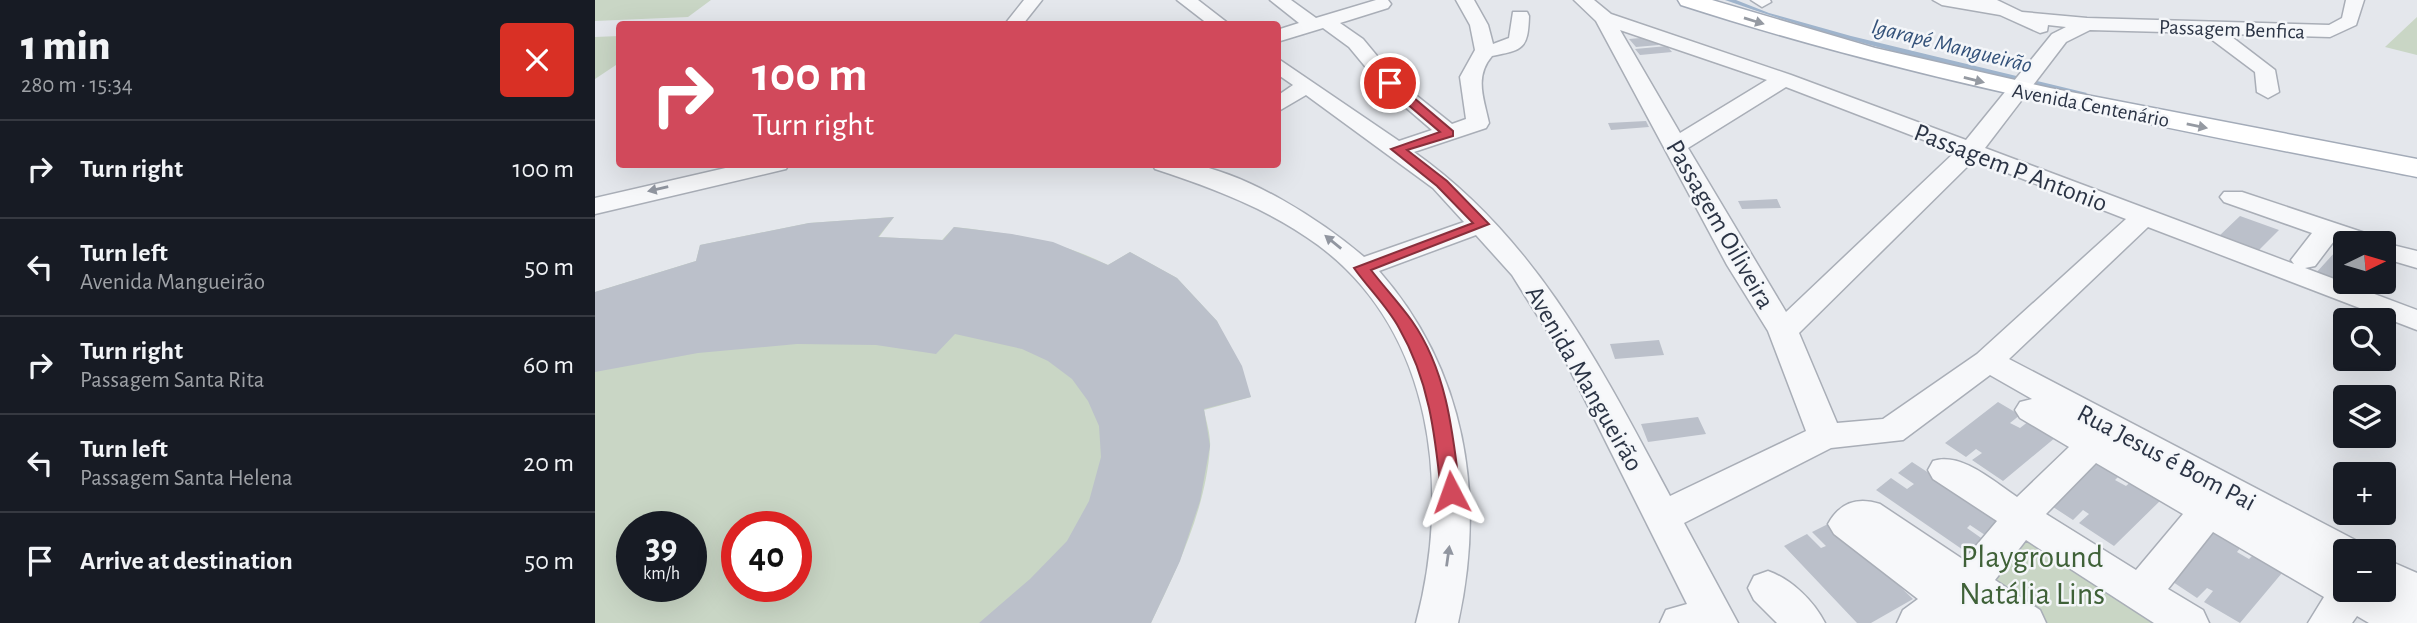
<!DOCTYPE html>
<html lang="en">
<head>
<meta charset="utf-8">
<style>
	:root { --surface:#171b24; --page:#242831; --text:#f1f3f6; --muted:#9ea1a6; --line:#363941 }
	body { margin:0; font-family:"Alegreya Sans",sans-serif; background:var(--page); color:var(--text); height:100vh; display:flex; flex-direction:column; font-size:26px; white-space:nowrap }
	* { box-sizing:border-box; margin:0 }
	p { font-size:23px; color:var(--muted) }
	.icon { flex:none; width:38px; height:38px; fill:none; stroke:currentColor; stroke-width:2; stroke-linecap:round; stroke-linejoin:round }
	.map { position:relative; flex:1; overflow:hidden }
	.drawer { display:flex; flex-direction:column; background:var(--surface); width:595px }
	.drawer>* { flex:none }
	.banner { position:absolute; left:21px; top:21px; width:665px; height:147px; border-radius:7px; box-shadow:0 7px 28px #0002; background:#d1495b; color:#fff; overflow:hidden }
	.needle { width:46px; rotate:85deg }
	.tools { position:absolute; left:1738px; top:231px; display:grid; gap:14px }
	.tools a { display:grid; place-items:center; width:63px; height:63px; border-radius:7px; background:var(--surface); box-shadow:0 7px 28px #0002; font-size:35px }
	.speed { position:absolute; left:21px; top:511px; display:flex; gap:14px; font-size:35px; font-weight:700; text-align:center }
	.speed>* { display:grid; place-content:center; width:91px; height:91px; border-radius:50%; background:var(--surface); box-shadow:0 7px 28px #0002; line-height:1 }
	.speed small { font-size:18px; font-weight:400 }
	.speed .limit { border:10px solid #d22; background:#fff; color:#111 }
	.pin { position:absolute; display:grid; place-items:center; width:60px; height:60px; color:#fff; margin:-30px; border:4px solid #fff; border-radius:50%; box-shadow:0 2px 7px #0007 }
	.me { position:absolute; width:77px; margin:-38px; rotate:356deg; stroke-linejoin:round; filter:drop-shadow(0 0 5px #0008) }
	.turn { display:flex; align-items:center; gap:24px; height:147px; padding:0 21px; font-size:32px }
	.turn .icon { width:91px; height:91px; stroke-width:2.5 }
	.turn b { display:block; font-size:49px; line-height:60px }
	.round { display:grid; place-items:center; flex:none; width:74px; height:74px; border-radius:7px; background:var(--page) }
	.head { display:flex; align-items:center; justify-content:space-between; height:119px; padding:0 21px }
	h1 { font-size:42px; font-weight:800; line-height:52px }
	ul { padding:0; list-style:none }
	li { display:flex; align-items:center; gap:21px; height:98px; padding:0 21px; border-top:2px solid var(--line) }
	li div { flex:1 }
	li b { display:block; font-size:26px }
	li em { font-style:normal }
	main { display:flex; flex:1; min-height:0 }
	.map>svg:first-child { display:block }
</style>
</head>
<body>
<main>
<section class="drawer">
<div class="head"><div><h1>1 min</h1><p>280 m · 15:34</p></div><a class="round" style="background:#d93025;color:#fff"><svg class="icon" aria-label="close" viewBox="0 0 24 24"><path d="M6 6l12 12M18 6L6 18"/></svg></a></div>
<ul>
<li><svg class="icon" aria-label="right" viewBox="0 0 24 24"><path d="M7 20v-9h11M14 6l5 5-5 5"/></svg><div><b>Turn right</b></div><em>100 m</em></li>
<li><svg class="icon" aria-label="left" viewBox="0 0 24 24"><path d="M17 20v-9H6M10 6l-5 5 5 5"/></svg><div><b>Turn left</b><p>Avenida Mangueirão</p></div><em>50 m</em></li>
<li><svg class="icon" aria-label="right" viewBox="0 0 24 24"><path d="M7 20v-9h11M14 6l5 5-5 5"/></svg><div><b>Turn right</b><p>Passagem Santa Rita</p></div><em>60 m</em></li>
<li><svg class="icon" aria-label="left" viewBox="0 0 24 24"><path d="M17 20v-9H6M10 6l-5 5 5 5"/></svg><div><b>Turn left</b><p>Passagem Santa Helena</p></div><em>20 m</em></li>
<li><svg class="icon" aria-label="arrive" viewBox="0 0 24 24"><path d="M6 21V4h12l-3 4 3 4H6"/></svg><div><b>Arrive at destination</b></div><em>50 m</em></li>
</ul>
</section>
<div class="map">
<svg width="1822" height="623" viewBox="0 0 1822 623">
	<rect width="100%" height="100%" fill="#e4e7ec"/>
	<path fill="#c9d6c5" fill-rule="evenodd" d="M0 0H116L93 17 0 21Z
		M1822 17V55L1790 47Z
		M24 36V63L0 79V37Z
		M299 217 284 237 347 240 359 227C414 233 463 240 513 265L535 252 582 278 622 321 656 397 609 410C611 421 616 435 615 447 611 509 582 569 556 623H0V292L101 261 105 245 214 223ZM37 527H96V586H37ZM142 527H201V586H142Z
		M1428 518 1593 623H1430L1375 582Z"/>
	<path fill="#9fb4cc" d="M1130 0H1141L1174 13 1256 36 1492 93 1488 96C1367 70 1246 41 1130 0Z"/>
	<path fill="#bbc0ca" d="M1057 37 1064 45 1041 47 1034 39Z
		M1072 46 1077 52 1045 55 1040 49Z
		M1051 121 1054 127 1016 130 1013 123Z
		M1182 199 1186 208 1147 209 1143 201Z
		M1645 216 1684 230 1662 252 1623 237Z
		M299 217 283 237 348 240 359 227 417 234 458 242 513 265 535 252 582 278 622 321 647 366 656 397 609 409 615 446 605 501 585 561 556 623H384L435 579 472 541 494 501 506 457 504 426 493 401 477 379 453 361 427 349 360 334 341 354 281 345 202 344 103 353 0 372V292L101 261 105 245 214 223Z
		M1741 251 1750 254V282H1772L1764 292 1720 274Z
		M1064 340 1069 355 1020 359 1015 344Z
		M1403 402 1425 415 1415 423 1425 428 1434 421 1461 437 1408 481 1377 460 1387 453 1381 449 1371 457 1350 443Z
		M1103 417 1111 434 1053 442 1046 424Z
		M1504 456 1529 471 1520 480 1531 486 1540 478 1570 496 1519 546 1484 523 1494 514 1488 510 1478 520 1452 503Z
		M1317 462 1409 522 1393 537 1375 525 1372 528 1389 540 1374 554 1281 490 1296 478 1312 489 1319 484 1303 473Z
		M1237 522 1318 599 1276 623H1262L1189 546 1212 534 1226 548 1231 546 1217 532Z
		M1622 525 1650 542 1642 552 1654 559 1663 550 1692 567 1645 623 1609 602 1618 591 1612 588 1602 598 1572 578Z"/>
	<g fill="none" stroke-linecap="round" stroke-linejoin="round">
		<g stroke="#a9aeb7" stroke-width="3">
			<path id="minor" d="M429 0H447L428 24H410Z
				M582 0H603L634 24H613Z
				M675 0H696L721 18 781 0H793L796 4 793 8 745 23 768 39 802 80 857 124 871 119 865 77 880 50 875 25 861 0H879L893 25 898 44 914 38 918 12H932L934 16C933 49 928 50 897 56 879 77 889 99 894 123L891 128 819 152C941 238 1006 367 1075 496L1211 431 1173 331 1132 265 1001 21 979 0H999L1016 14 1196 75 1371 140 1457 34 1471 27 1453 25 1452 31 1445 33 1405 15 1347 5 1338 0H1402L1427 12 1492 18 1734 25 1747 18 1751 0H1769L1761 25 1735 37 1633 34 1680 70 1684 92 1673 98 1662 92 1660 72 1608 33 1495 30 1471 42 1390 148 1699 264 1696 260 1717 233 1629 202 1625 197 1629 192H1647L1782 237 1785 242 1822 251V268L1788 258V243L1750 244 1739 241 1720 266 1710 268 1822 310V330L1553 227 1414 359 1764 542 1769 551H1750V590H1788V558L1822 573V623H1774L1762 616 1757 623H1713L1729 597 1618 532 1573 589 1608 610 1614 623H1559L1431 540 1400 580 1445 610 1451 623H1302L1308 610 1323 599 1239 534 1233 524C1245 502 1263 497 1285 504L1369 560 1402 521 1338 479 1333 470 1338 461C1367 452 1399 482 1422 497L1474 447 1425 418 1420 410 1425 402 1437 399 1395 375 1308 440 1236 448 1089 523 1143 623H1065L1071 610 1092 604 969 358 917 275 881 235 784 271C871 370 891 496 863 623H821C856 491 840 332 723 245 674 209 618 188 560 169L557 164C569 164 583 163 595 164 652 173 726 220 769 257L869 222 838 188 711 95 682 112V96L698 85 682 74V58L804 141 837 130 788 88 754 47 728 28 682 42V30L704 23ZM1025 30 1172 80 1085 133ZM1191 87 1360 152 1191 312 1093 148ZM1379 160 1531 219 1382 354 1288 419 1242 423 1204 333ZM1501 463 1588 514 1541 570 1451 514Z
				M1156 0H1175L1176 2 1167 7Z
				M148 164H194L191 169 0 214V198Z
				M1173 571C1196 579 1219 601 1230 623H1182L1159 600 1153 588 1159 576Z"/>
		</g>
		<g stroke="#a3abb8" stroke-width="3">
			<path id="major" d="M1083 0H1117L1280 48 1455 88 1822 159V177C1574 128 1327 83 1086 5Z"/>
		</g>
		<use href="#minor" fill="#f7f8fa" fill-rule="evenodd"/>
		<use href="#major" fill="#fff" fill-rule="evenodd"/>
	</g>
	<defs><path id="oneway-solid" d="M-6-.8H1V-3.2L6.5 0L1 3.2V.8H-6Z" transform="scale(1.75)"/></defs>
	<g fill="#959aa2">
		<use href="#oneway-solid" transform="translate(1159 21) rotate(17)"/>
		<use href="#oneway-solid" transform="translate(1379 80) rotate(14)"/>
		<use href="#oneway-solid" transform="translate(1602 126) rotate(11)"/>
	</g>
	<g fill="#9196a0">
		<use href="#oneway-solid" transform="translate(63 189) rotate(167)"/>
		<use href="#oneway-solid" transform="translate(738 242) rotate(-141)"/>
		<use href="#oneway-solid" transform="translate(853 556) rotate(-82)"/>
	</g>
	<path fill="#d1495b" stroke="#882f3b" stroke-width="2" d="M791 81H799L858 131V136L812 150 852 181 894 224 776 270C789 287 804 303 817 321 852 371 858 433 865 492L863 498H849L846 492C840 434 834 380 804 328 792 306 773 288 759 268L878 223 842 186 796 149 845 132 791 86Z"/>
	<g text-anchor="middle" stroke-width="5" stroke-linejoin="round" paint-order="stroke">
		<g font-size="21" fill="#2b3445" stroke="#f4f6f9">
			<text transform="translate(1637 29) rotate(2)" y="7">Passagem Benfica</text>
			<text transform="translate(1496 105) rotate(11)" y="7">Avenida Centenário</text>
		</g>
		<g font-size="23" font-style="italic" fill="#34527a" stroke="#f4f6f9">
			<text transform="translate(1357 45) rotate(14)" y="8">Igarapé Mangueirão</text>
		</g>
		<g font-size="26" fill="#2b3445" stroke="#f4f6f9">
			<text transform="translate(1416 167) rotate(21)" y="9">Passagem P Antonio</text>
			<text transform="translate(1126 224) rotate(60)" y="9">Passagem Oiliveira</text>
			<text transform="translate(990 378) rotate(60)" y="9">Avenida Mangueirão</text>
			<text transform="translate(1572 457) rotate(28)" y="9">Rua Jesus é Bom Pai</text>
		</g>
		<g font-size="32" fill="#3f6138" stroke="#f4f6f9">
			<text x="1437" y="567">Playground<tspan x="1437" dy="37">Natália Lins</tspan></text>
		</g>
	</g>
</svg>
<div class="tools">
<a><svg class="needle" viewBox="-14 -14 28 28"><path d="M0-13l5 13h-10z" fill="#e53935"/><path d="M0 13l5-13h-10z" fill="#9ea1a6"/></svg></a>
<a><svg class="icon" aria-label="search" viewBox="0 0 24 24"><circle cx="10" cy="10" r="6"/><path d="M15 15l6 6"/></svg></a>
<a><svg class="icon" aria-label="layers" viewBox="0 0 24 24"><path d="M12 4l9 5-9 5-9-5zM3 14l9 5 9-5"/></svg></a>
<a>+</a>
<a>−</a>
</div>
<div class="speed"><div>39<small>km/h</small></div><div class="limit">40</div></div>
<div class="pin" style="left:795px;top:83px;background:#d93025"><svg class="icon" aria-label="arrive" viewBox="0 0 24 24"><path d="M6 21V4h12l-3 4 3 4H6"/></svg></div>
<svg class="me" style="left:856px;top:492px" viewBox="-20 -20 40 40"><path d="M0-17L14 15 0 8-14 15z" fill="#d1495b" stroke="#fff" stroke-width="4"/></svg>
<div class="banner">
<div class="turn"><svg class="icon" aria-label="right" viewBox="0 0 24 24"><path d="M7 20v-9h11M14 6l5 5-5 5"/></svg><div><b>100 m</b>Turn right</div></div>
</div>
</div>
</main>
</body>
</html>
